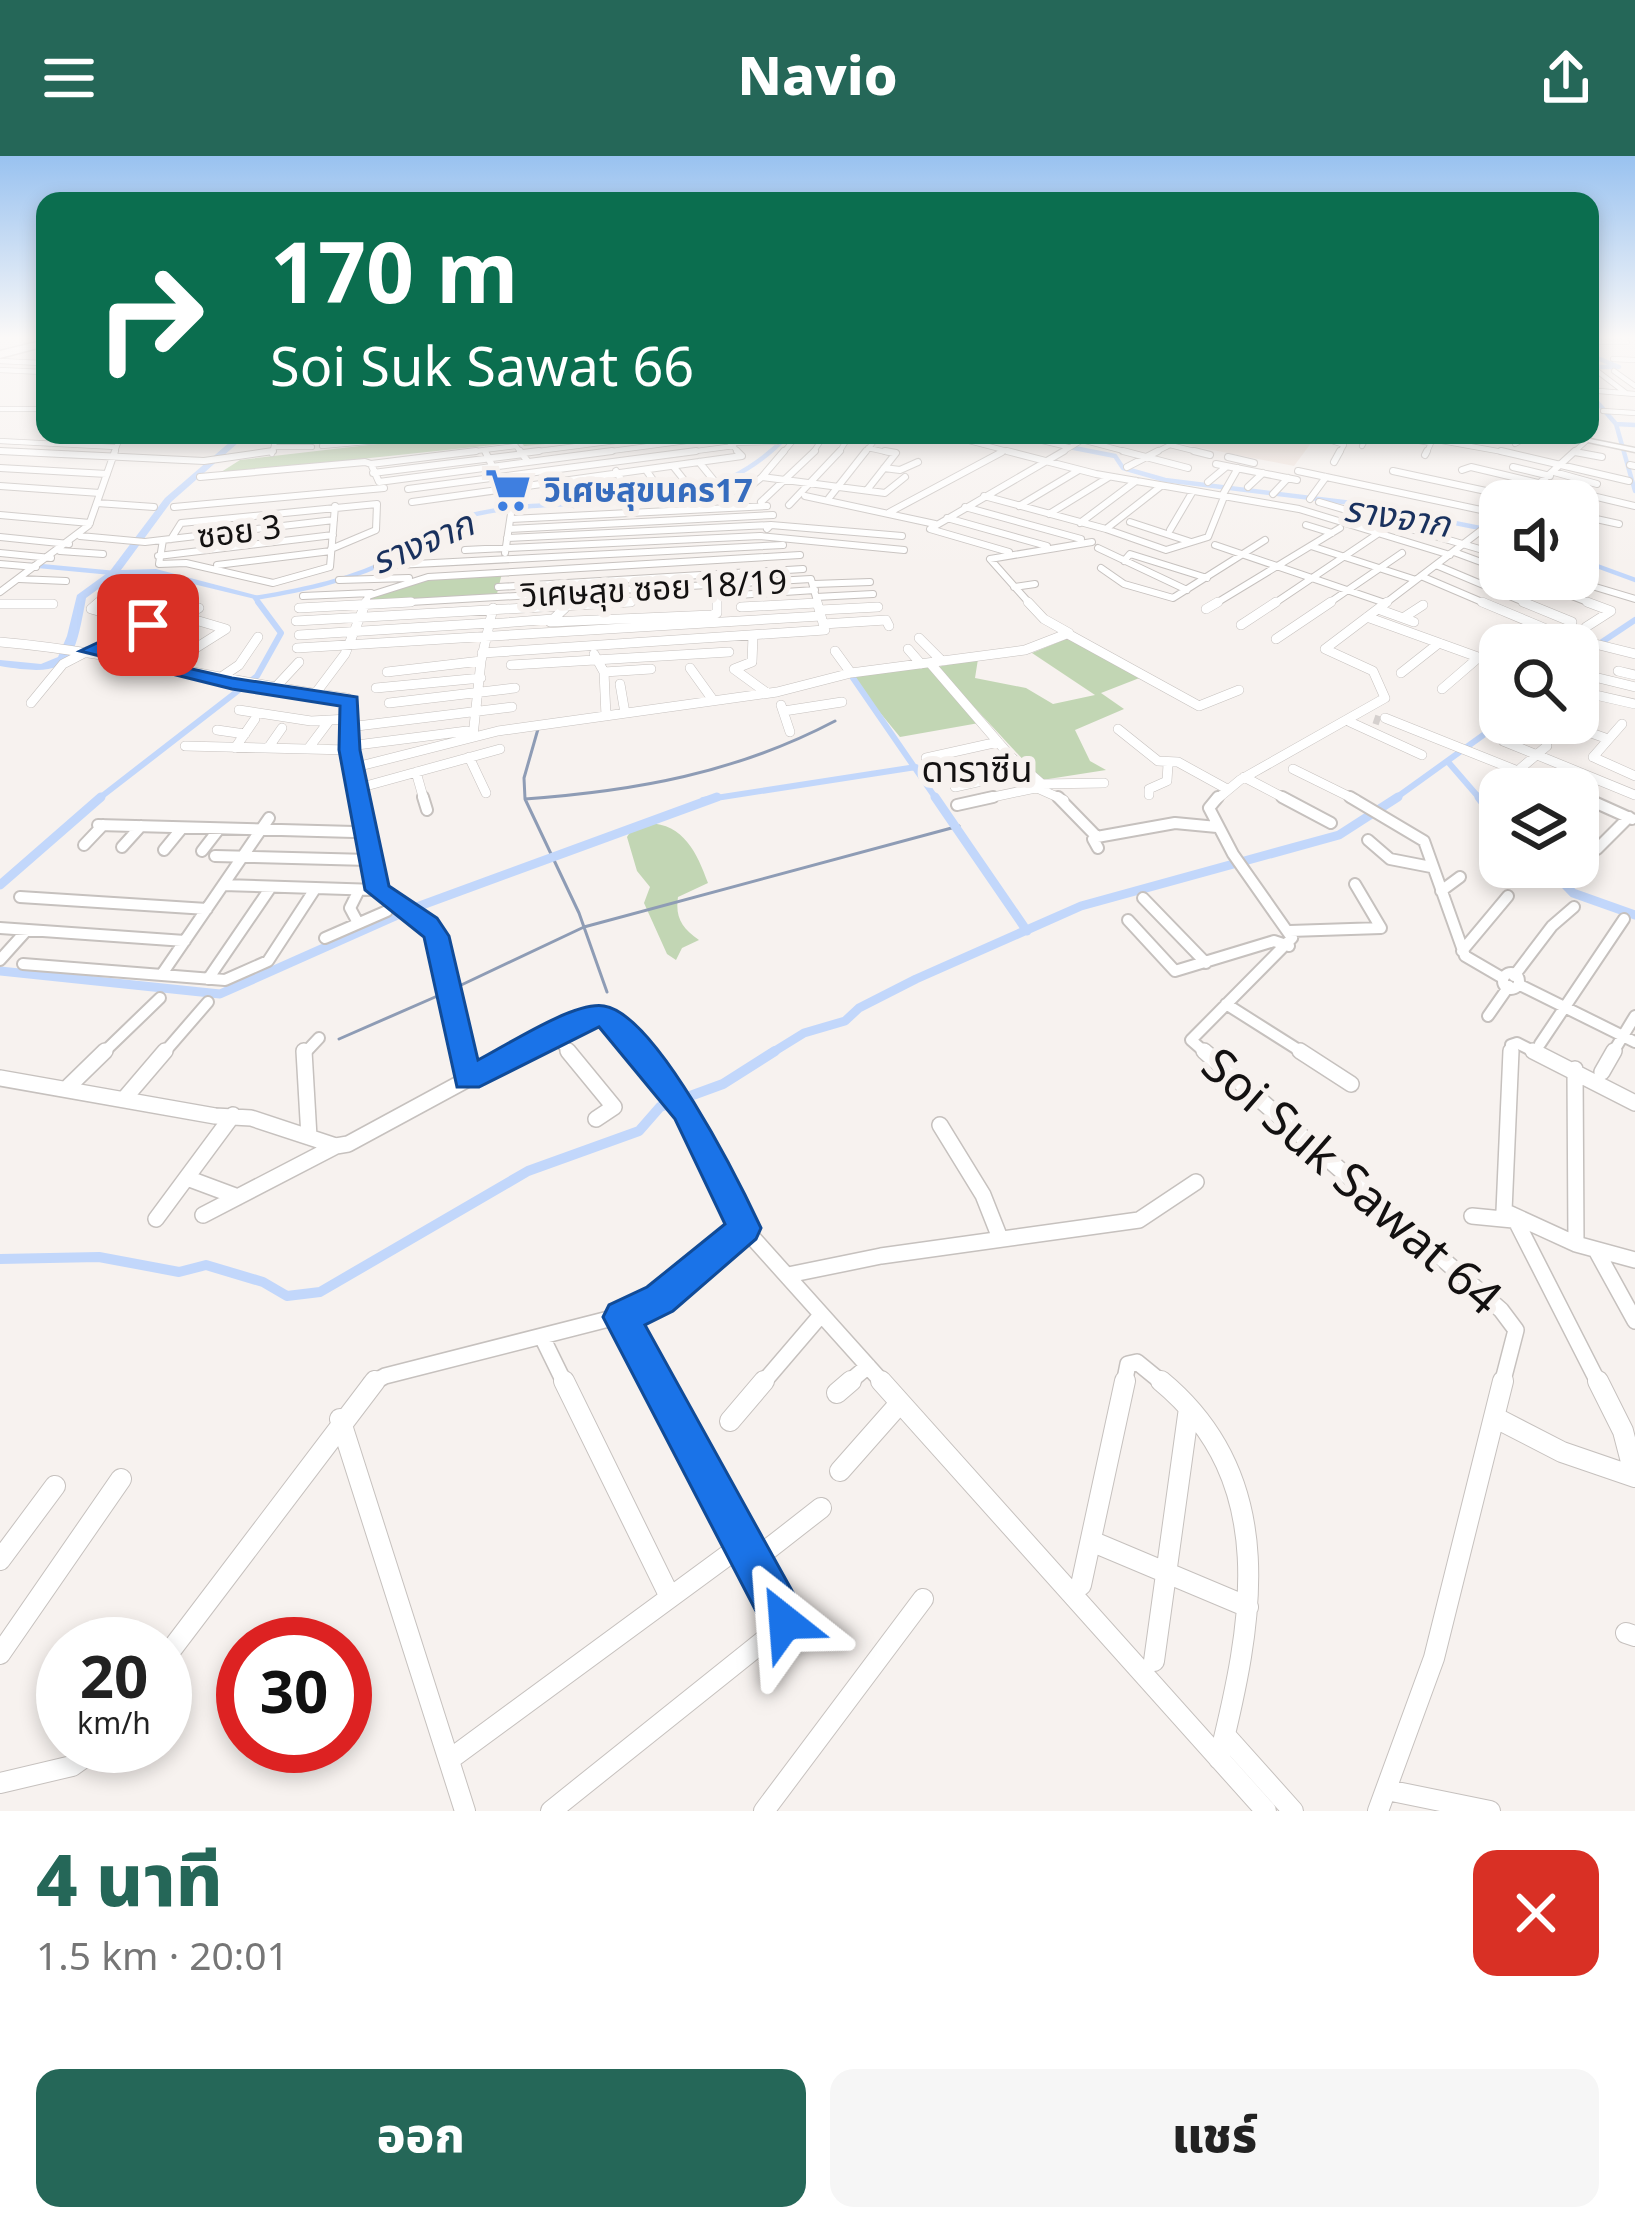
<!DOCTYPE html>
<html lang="th">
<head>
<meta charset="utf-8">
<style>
	:root { --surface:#fff; --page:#f6f6f6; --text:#222; --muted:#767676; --accent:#256758 }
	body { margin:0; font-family:Georgia,"Noto Sans Thai",serif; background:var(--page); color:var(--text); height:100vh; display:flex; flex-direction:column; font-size:45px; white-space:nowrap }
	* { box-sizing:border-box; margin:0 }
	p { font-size:39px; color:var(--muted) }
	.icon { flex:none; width:66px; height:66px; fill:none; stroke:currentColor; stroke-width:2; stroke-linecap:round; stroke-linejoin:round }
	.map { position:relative; height:1655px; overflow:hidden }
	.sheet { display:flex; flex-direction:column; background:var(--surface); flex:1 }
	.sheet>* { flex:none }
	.top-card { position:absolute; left:36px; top:36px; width:1563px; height:252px; border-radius:24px; box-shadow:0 6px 18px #0003; background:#0b6e4f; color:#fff; overflow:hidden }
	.buttons { position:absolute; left:1479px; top:324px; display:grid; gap:24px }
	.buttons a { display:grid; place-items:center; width:120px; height:120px; border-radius:24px; background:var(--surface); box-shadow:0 6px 18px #0003; font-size:60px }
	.speed { position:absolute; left:36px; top:1461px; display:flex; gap:24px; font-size:60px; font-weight:700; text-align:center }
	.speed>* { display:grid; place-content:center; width:156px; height:156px; border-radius:50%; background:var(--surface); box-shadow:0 6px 18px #0003; line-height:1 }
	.speed small { font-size:30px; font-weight:400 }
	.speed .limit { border:18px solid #d22; background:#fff; color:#111 }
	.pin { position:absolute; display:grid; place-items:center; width:102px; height:102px; color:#fff; margin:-51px; border-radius:24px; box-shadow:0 6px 18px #0006 }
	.me { position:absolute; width:132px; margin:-66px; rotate:332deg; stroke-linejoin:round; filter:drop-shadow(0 0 9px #0008) }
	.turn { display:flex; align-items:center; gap:42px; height:252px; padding:0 36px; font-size:54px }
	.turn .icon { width:156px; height:156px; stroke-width:2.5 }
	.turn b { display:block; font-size:84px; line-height:102px }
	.round { display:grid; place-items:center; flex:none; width:126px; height:126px; border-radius:24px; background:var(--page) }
	.summary { display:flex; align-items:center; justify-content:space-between; height:204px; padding:0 36px }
	h1 { font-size:72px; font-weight:800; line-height:90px; color:var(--accent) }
	.cta { display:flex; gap:24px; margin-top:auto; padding:24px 36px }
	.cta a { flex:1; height:138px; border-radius:24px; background:var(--accent); color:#fff; font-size:48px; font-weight:800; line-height:138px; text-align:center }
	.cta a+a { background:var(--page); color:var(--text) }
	header { display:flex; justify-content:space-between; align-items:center; height:156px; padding:0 36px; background:var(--accent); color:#fff; font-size:54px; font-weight:800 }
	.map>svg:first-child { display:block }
</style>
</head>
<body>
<header><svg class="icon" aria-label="menu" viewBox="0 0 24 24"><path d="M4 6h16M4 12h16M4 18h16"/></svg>Navio<svg class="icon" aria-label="share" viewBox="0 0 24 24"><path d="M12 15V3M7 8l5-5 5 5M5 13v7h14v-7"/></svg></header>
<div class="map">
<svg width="1635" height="1655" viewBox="0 0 1635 1655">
	<rect width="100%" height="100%" fill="#f7f2ef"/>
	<path fill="#f1e5de" d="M1194 279H1317L1294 310 1177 287Z"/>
	<path fill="#c2d6b4" d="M455 279H542L546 288 524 290 521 286 218 318 240 304Z
		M502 417 496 442 366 449 368 440 428 421Z
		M1071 481 1142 521 1101 537 1124 553 1075 574 1090 605 1106 614 1042 624 937 511 978 503 975 522 1026 532 1053 548 1095 539 1032 497Z
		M928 509 979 567 900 581 850 520Z
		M648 667C684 668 697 697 708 727L678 741C675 762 682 772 699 784L682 792 676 804 667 798 644 747 650 731 637 715 627 681 632 673Z"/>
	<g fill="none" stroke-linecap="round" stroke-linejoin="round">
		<path stroke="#8e9cb5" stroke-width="3" d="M538 573 524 622 525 643 579 757 607 836
			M525 643C635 635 736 617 835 565
			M457 831 584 771 959 670
			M339 883 442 838"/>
		<path stroke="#c2d7fb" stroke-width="4.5" d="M1590 199 1619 211H1590
			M1590 238 1616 268 1635 335
			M1616 268 1635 269
			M1064 290 1115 300 1123 312 1165 324 1360 348 1500 376
			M1578 403 1635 424
			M29 409 114 417
			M255 442C303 434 353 424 396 401 420 389 441 367 468 360 582 331 697 376 788 279
			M255 442 260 449"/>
		<path stroke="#c2d7fb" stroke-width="6" d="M1578 502 1635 464
			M853 522 937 644
			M1449 607 1481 644
			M97 644 257 520 281 477 258 446
			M703 644 916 611
			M1393 644 1500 567"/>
		<path stroke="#c2d7fb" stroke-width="9" d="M935 641 1027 775
			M1479 641 1500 668
			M1548 711 1573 737 1635 759
			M0 729 101 641
			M414 752 717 641
			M0 815 220 838 400 758
			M770 898 804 877 845 865 859 852 916 823 1081 750 1339 679 1398 641"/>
		<path stroke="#c2d7fb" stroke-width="10" d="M0 1103 99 1101 179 1116 206 1109 263 1126 287 1140 320 1136 528 1015 639 975 660 951 723 928 775 895"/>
		<path fill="#c2d7fb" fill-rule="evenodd" d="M238 279H247L171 346 121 414 156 413 259 440V444L156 419 116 420 86 442C74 508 71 522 0 510V504L41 508 58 501 67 480 77 439 110 415 165 342Z"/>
		<path stroke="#d5d0ce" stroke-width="9" stroke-dasharray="9 4.5" stroke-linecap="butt" d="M1374 563 1380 565"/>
		<g stroke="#c6c1be" stroke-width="6">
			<path id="minor-far5" d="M1590 186H1627L1623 180
				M1613 203 1634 204
				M0 205 41 207
				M0 214 44 216
				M1597 215 1626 237
				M1614 215 1635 230
				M1599 235 1635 238
				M0 253H45
				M1603 255 1635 257
				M176 279H187
				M723 279 740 298
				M946 279 1019 298
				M1017 279 1068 291
				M1336 279 1332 285 1344 289 1339 298
				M1384 279 1431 287 1426 298
				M1414 280 1514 298
				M1082 284 1135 298
				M0 285 116 291
				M730 287 777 286
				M1515 288 1531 279
				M322 290 444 279
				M1362 290 1368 279
				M275 291H312
				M868 292 895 298
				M0 295 60 298
				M1575 296 1586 298
				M523 297 662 279
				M114 298 121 279
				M272 298 275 285 283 279
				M452 298 516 290 522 298
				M589 298 724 280
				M674 298 734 290
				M782 298 798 279
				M812 298 824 280
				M838 298 848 282 875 284 864 298
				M1059 298 1091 279
				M1152 298 1170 289 1206 298
				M1572 298 1586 285"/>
		</g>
		<g stroke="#c6c1be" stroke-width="8">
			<path id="minor-far4" d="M0 295 204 305 273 295
				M485 295 512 351 505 397
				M520 295 528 306
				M1007 295 1096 318 1299 353 1450 399
				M1123 295 1188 312
				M1194 295 1210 299
				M1501 295 1629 325
				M1575 296 1602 301
				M523 297 539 295
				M1425 299 1427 295
				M1228 301 1254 307
				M699 306 716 327
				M1334 306 1340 295
				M371 308 476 295
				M1216 308 1297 324
				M1630 309 1635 310
				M673 310 692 334
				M1127 311 1158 295
				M1513 311 1550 320
				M0 312 107 318
				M884 312 900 314 918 306
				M646 314 665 341
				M1462 314 1471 311 1635 350
				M616 315 634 345
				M1298 315 1500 358
				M1393 315 1523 343
				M1554 316 1597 328
				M373 317 524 298
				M200 321 365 306 371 308 379 326 612 295
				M762 321 784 295
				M590 322 604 346
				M562 326 574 348
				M1208 326 1226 311
				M0 330 100 337
				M1248 331 1263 317
				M408 333 696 295
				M867 334 896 297 885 295
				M1273 338 1288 322
				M805 340 935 368
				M984 340 1106 373 1161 330
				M1222 340 1238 312
				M737 341 762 321 885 337 905 321
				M829 342 866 295
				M1310 343 1326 321
				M1520 345 1575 295
				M412 346 742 300 737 295
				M761 346 815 295
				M1319 346 1500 399
				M97 347 154 351
				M789 349 840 295
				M1019 350 1079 314
				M174 351 384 332
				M965 351 1081 383
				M890 356 1002 296
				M1049 358 1109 321
				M0 359 90 367
				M1578 359 1619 368
				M947 362 1047 390
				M511 363 767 350
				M1130 366 1191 386
				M1080 367 1136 325
				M1394 368 1410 358
				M1306 369 1332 377
				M509 373 773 359
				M767 373 771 369 902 380
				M1106 373 1166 394 1208 381 1224 341
				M1170 374 1193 335
				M1479 377 1499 383 1500 391
				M1429 378 1444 368
				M80 380 145 386 334 364
				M0 381 69 388
				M507 382 771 369
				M171 383 181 367 377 348 376 374 331 393
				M163 384 159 408 186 407 273 427 330 411 335 350
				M1215 389 1385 447
				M1311 390 1416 424
				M1098 392 1187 434
				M465 394 760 380 904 394
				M60 395 103 398
				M1009 396 930 373 1064 295
				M1454 396 1500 413
				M0 397 51 402
				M158 400 333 379
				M1124 405 1130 398 1207 422
				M0 408 36 411
				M217 409 331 395
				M1436 409 1531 449
				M377 410 783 389
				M1101 412 1124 428 1173 442 1265 384
				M1421 420 1489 449
				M19 423 66 425
				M1528 423 1595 449
				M339 424 409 422
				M1572 424 1635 443
				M814 428 870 426
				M498 431 803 413
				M1014 431 1035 428
				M717 434V449
				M0 436 89 369 115 295
				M738 439 815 434
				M303 440 371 437
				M816 441 873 438
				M0 448H53
				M96 449 111 435
				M150 449 180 428
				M358 449 811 423 818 449
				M365 449 368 440 428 421 800 399
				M584 449 631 446
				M786 449 817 447
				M1031 449 990 403 1092 386
				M1213 449 1340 372
				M1272 449 1379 377
				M1326 449 1402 397
				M1383 449 1500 360"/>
		</g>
		<g stroke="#c6c1be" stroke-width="10">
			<path id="minor-far3" d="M1482 446 1563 480 1635 498
				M1523 446 1572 466
				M0 448H53
				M741 451 817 447
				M299 452 411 446
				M565 452 550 466 712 459 717 457V446
				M1206 453 1218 446
				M1378 453 1414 466
				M820 454 878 451
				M1367 461 1500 509
				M130 462 154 446
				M1403 462 1423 449
				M296 465 631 446
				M490 468 553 463
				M823 468 886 464 889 470
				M1241 469 1276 446
				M1586 471 1611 455 1587 446
				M1068 478 1199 550 1239 534
				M299 479 490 467
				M753 480 752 506 734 513 767 537
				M919 482 942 505
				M1276 483 1331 446
				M0 486C117 496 230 527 347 542L357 644
				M297 492 821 460
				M908 493 921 508
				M92 494 148 469 91 453 99 446
				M835 495 851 517
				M482 497 825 474 817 446
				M110 498 199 452
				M594 498 604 516 606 560
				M143 507 193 478
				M930 507 1011 601 1042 628 1104 627
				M511 509 729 496
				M164 512 226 473 182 460
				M690 512 713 544
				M1618 515 1635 519
				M387 516 481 505
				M604 516 651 513
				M1401 517 1439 487
				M1578 517 1635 531
				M217 524 239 509 258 481
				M620 528 625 557
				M376 532 481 522
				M1442 533 1478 502
				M273 534 299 506
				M1578 535 1635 548
				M1500 536 1490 547 1500 552
				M315 538 345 498 366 446
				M31 547 63 508 88 495
				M389 547 515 532
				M781 549 790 576
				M239 554 311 565 349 563
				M784 555 842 546
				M1385 562 1563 633
				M1350 566 1422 599
				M1522 567 1503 585 1635 639
				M1563 567 1608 583
				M1622 568 1593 601 1635 620
				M349 571 512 551
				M1118 573 1158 605 1178 606 1227 633
				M217 574 245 578
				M473 580 481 505 493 452
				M185 590 349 594
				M349 590 467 575
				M235 592 255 563
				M268 592 282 572
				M308 593 329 565
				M469 601 486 637
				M926 602 998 586
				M352 612 498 575 777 536 851 517 1025 494 1069 477 1044 463 1028 446
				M1521 612 1547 590
				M1293 613 1356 644
				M416 616 424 644
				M939 617 1011 601
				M1244 621 1288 644
				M955 631 1027 615
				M1037 632 1064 644
				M355 633 500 593
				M1149 639V633L1167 625 1168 608
				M1578 639 1590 644
				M979 644 1045 630
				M1216 644 1240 624 1385 542 1373 515 1325 493 1387 446"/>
		</g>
		<g stroke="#c6c1be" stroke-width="14">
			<path id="minor-far2" d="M357 641 377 734 428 768 436 780 462 898
				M423 641 427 654
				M1058 641 1097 681
				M1282 641 1331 667
				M1350 641 1424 685 1465 800 1501 821
				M1583 641 1632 663
				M957 649 993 641
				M98 669 354 676
				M1368 684 1390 703 1431 711
				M1578 687 1597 693 1629 661
				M84 689 103 669
				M122 691 141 670
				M1098 692 1093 683 1097 681 1175 667 1217 671
				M164 694 182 672
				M202 695 219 673
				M215 700 369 704
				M223 729 377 734
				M1441 735 1460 721
				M20 741 207 753
				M1143 742 1206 807
				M1128 764 1175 815 1274 785 1289 790
				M358 767 350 752 359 734
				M0 772 185 785
				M1290 775 1381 772 1355 728
				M325 782 387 755
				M1462 795 1508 740
				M0 804 27 774
				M23 808 225 824 268 805 315 733
				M1503 825a8 8 0 1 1 16 0a8 8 0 1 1-16 0Z
				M162 818 269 662
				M1514 820 1552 770 1574 751
				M208 823 271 731
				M1520 829 1635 886
				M1226 848 1305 898
				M1488 860 1509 830
				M554 878 571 898
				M1540 888 1624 763
				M102 898 160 842
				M163 898 208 846
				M304 898 319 882
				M515 898C539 886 590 846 615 867 624 875 632 889 640 898
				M1207 898 1191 884 1292 782 1233 698 1209 652 1218 641
				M1511 898V889L1517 887 1539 898
				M1612 898 1635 860"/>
		</g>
		<g stroke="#c6c1be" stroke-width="18">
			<path id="minor-far1" d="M304 895 309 981
				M462 895 468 923 521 895
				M568 895 614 951 596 963
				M638 895 686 955 744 1072 884 1228
				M1204 895 1501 1154 1516 1174 1502 1228
				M1300 895 1351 928
				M1511 895 1504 1055 1576 1088 1635 1104
				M1533 895 1635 947
				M1575 913 1576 1088
				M1602 916 1614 895
				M0 922 215 960 251 962 336 990 348 988 468 923
				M67 932 105 895
				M124 943 165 895
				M940 969 983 1039 1000 1082
				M187 1022 238 1041
				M203 1059 336 990
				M1472 1060 1513 1064
				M156 1063 233 959
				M1515 1063 1599 1228
				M1597 1096 1635 1165
				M788 1119 881 1100 1139 1064 1196 1026
				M621 1161 657 1228
				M542 1181 565 1228
				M370 1228 385 1220 640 1155 744 1072
				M762 1228 821 1159
				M847 1228 868 1210
				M1124 1228 1128 1208 1137 1206 1164 1228"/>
		</g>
		<g stroke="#c6c1be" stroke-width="22">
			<path id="minor" d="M564 1225 670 1441
				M881 1225 1266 1655
				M1161 1225C1282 1325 1252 1469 1219 1603
				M837 1237 851 1225
				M1494 1261 1562 1296 1635 1321 1623 1275 1598 1225
				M340 1263 465 1655
				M730 1265 764 1225
				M840 1315 900 1247
				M1091 1385 1248 1451
				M0 1404 55 1330
				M753 1405 821 1352
				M1081 1429 1125 1225
				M1626 1477 1635 1480
				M0 1498 121 1323
				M165 1502 375 1225
				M1154 1505 1189 1252
				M1225 1579 1293 1655
				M449 1604 743 1388
				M0 1627 72 1610 100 1590
				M1387 1634 1490 1655
				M551 1655 786 1467 656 1225
				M764 1655 923 1443
				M1378 1655 1434 1502 1503 1225"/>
		</g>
		<g stroke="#c6c1be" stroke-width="3">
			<path id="major" d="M45 186V190L0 202V198Z
				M1555 279H1570L1635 292V296Z"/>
		</g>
		<g stroke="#c6c1be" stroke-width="3">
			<path id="highway" d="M45 184V188L0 199V195Z"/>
		</g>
		<use href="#minor-far5" stroke="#fff" stroke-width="4.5"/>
		<use href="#minor-far4" stroke="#fff" stroke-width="6"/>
		<use href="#minor-far3" stroke="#fff" stroke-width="9"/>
		<use href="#minor-far2" stroke="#fff" stroke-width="10"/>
		<use href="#minor-far1" stroke="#fff" stroke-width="15"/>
		<use href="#minor" stroke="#fff" stroke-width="20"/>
		<use href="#major" fill="#fff" fill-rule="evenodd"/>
		<use href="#highway" fill="#fff" fill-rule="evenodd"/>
	</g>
	<linearGradient id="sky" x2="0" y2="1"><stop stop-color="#99c2f0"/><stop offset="0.44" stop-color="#fbf9f8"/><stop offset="1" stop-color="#fbf9f8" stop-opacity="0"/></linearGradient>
	<rect width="1635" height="412" fill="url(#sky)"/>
	<path fill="#1a73e8" stroke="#114b97" stroke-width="3" d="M148 463 154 465V472L107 494 232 522 357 541 360 594 389 730 437 762 449 780 478 904C507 889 574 845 604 850 656 858 739 1025 761 1072L756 1083 673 1155 645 1169 801 1451 807 1466 801 1482 785 1488 770 1482 603 1161 609 1149 647 1131 725 1068 675 963 599 871 479 931H457L424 781 365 734 339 594 340 550 232 533 80 495Z"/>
	<defs>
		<g id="supermarket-bare" transform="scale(3.6)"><path d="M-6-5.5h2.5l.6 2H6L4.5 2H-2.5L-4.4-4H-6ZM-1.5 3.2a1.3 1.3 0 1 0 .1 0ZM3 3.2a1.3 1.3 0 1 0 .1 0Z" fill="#3f7fe0" stroke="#f7f2ef" stroke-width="2.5" paint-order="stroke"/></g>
	</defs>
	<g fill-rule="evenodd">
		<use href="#supermarket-bare" x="508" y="334"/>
	</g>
	<g text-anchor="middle" stroke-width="12" stroke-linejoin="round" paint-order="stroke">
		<g font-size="33" font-weight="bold" fill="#366cbe" stroke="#f7f2ef" text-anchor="start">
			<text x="544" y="346">วิเศษสุขนคร17</text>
		</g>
		<g font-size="33" fill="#131111" stroke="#f7f2ef">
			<text transform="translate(239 375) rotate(-7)" y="12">ซอย 3</text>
			<text transform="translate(654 432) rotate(-3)" y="12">วิเศษสุข ซอย 18/19</text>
		</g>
		<g font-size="36" font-style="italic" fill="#19315e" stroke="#f7f2ef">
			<text transform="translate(1397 360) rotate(9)" y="13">รางจาก</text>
			<text transform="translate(422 386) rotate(-23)" y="13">รางจาก</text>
		</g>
		<g font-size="36" fill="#131111" stroke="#f7f2ef">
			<text x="977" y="626">ดาราซีน</text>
		</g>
		<g font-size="48" fill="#131111" stroke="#f7f2ef">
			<text transform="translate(1352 1025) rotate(41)" y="17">Soi Suk Sawat 64</text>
		</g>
	</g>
</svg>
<div class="buttons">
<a><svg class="icon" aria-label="sound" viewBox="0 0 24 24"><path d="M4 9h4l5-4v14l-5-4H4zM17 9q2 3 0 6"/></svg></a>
<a><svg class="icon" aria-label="search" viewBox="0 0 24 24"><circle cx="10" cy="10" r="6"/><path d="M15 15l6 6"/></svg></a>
<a><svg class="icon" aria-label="layers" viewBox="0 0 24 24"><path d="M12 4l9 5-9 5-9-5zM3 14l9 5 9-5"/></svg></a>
</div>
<div class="speed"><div>20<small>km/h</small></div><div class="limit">30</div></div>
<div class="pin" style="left:148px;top:469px;background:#d93025"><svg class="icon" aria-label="arrive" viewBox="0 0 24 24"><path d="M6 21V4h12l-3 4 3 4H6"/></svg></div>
<svg class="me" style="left:785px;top:1466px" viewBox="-20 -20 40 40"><path d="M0-17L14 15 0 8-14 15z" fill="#1a73e8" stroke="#fff" stroke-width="4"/></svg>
<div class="top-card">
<div class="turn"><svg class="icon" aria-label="right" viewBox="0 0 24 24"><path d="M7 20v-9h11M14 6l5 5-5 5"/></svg><div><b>170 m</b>Soi Suk Sawat 66</div></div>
</div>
</div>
<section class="sheet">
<div class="summary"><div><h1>4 นาที</h1><p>1.5 km · 20:01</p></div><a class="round" style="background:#d93025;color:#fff"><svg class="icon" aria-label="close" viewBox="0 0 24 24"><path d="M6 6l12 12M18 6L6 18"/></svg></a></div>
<div class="cta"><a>ออก</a><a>แชร์</a></div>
</section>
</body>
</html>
